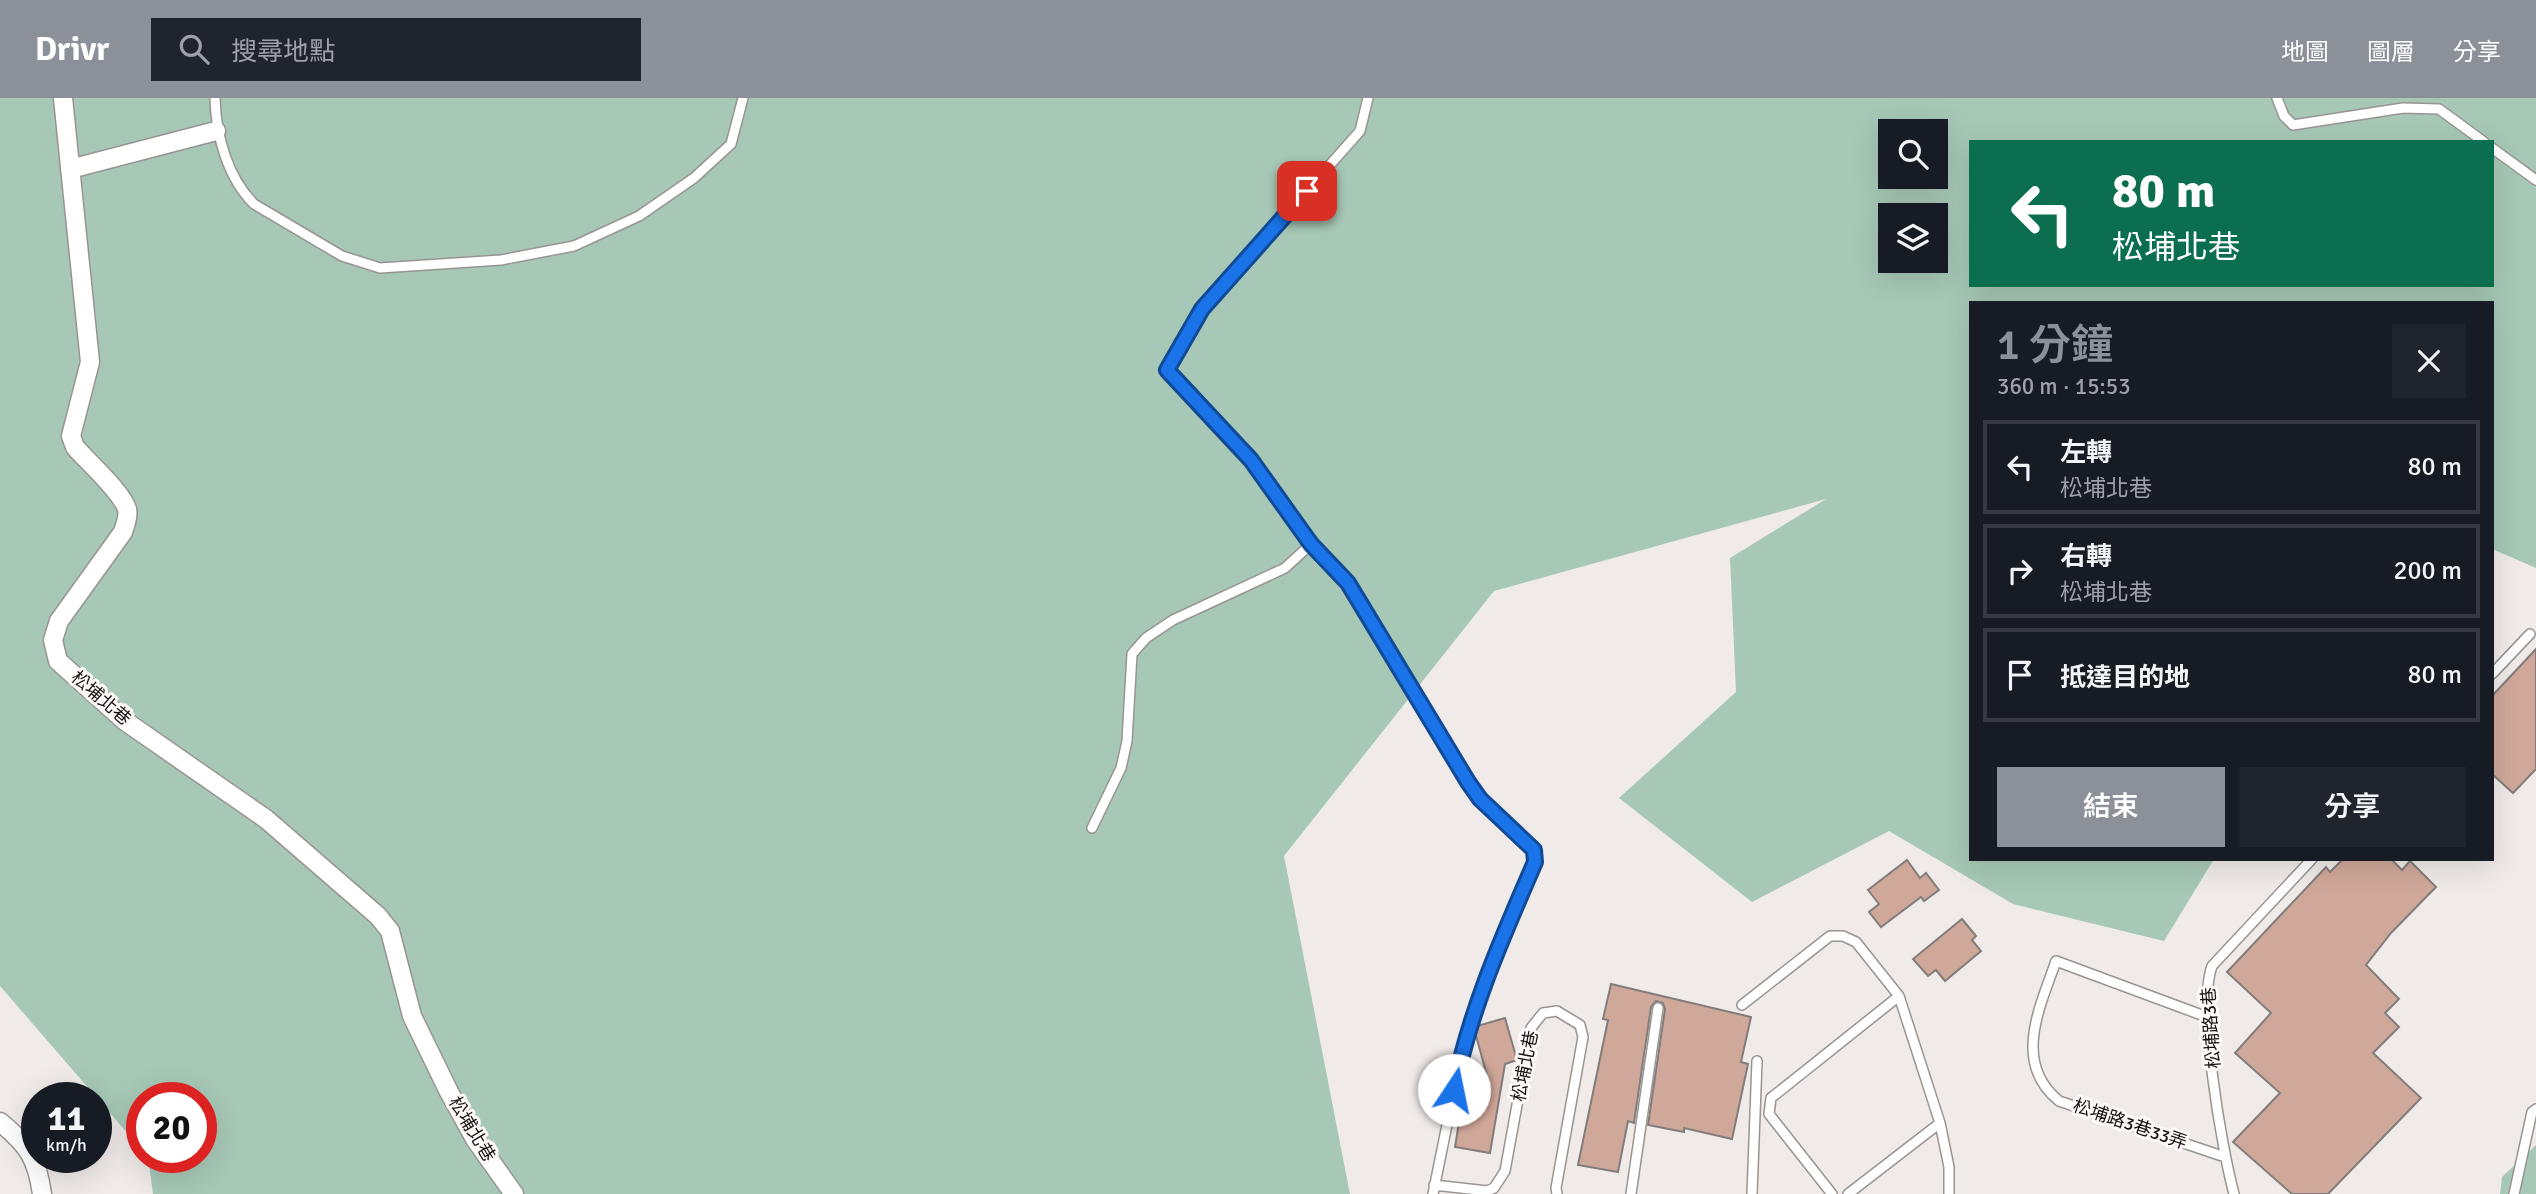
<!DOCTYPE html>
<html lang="zh-TW">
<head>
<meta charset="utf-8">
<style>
	:root { --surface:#171b24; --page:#20242c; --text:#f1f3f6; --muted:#9ea1a6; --line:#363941; --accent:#8c9099 }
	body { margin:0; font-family:Signika,"Noto Sans TC",sans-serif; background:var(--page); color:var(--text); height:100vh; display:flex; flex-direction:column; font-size:26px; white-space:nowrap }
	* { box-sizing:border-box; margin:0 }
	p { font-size:23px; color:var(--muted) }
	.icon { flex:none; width:38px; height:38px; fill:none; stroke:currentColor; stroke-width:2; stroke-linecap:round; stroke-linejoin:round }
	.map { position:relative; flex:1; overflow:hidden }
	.details { position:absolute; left:1969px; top:203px; width:525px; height:560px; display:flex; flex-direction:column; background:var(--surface); border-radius:0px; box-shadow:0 7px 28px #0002 }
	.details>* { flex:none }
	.guide { position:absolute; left:1969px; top:42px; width:525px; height:147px; border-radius:0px; box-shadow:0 7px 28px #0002; background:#0b6e4f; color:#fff; overflow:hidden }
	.controls { position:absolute; left:1878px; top:21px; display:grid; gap:14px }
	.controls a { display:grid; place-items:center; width:70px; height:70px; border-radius:0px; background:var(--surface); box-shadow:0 7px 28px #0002; font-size:35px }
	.speed { position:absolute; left:21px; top:984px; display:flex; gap:14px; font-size:35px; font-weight:700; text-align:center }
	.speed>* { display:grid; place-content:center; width:91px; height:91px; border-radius:50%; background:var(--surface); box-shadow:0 7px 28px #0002; line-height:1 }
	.speed small { font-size:18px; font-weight:400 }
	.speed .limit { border:10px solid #d22; background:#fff; color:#111 }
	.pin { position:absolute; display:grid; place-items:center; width:60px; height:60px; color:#fff; margin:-30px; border-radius:14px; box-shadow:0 4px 10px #0006 }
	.me { position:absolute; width:77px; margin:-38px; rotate:11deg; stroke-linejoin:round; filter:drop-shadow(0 0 5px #0008) }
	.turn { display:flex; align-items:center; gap:24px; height:147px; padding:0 28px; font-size:32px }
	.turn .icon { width:91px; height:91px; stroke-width:2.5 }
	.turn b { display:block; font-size:49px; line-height:60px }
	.round { display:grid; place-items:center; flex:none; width:74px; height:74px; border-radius:0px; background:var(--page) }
	.head { display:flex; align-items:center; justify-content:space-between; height:119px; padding:0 28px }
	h1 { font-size:42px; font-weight:600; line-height:52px; color:var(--accent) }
	.primary-button { display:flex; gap:14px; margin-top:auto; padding:14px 28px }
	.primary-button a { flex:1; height:80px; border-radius:0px; background:var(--accent); color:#fff; font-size:28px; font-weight:600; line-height:80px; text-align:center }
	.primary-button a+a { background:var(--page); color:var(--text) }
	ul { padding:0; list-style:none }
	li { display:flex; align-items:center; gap:21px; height:94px; margin:0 14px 10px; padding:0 14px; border:4px solid var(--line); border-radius:0px }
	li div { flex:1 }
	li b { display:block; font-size:26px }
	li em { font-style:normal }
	header { display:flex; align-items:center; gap:42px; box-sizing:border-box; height:98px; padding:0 35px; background:var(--accent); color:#fff }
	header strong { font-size:33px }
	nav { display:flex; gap:38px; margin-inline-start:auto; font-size:24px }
	.search { width:490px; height:63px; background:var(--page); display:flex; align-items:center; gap:18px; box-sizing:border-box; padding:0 24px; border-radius:0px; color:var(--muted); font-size:26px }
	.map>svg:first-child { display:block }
</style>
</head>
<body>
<header>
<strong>Drivr</strong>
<div class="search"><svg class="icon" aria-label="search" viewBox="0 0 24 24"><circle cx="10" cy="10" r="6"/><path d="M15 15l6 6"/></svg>搜尋地點</div>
<nav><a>地圖</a><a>圖層</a><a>分享</a></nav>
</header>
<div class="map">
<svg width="2536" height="1096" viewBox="0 0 2536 1096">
	<rect width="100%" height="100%" fill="#f0ebe9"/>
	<path fill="#a7c8b6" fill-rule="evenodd" d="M0 0H2536V470L2492 451V205H1970V761H2214L2164 843 2013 806 1889 733 1752 804 1619 700 1736 594 1730 460 1826 401 1494 493 1284 758 1350 1096H153L148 1059H201V999H142V1052L0 888ZM1890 33H1936V79H1890ZM1970 44H2492V187H1970ZM1890 117H1936V163H1890Z
		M2536 1047V1096H2500L2502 1079Z"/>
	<path fill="#d0a899" stroke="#827d7c" stroke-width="2" d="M2536 551V671L2513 695 2492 676V598Z
		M2343 761H2391L2402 772 2410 763 2436 789 2391 835 2366 867 2399 901 2385 915 2399 929 2373 955 2421 1000 2328 1096H2292L2233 1044 2280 995 2235 955 2271 915 2227 874 2326 769 2330 774Z
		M1907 762 1920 780 1926 775 1939 792 1924 803 1921 799 1881 829 1869 814 1879 806 1868 792Z
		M1962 821 1976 838 1972 842 1981 853 1945 883 1936 872 1928 878 1913 861Z
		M1611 886 1751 919 1741 964 1748 966 1732 1041 1684 1030V1034L1648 1027 1665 911 1663 905 1656 903 1651 909 1634 1025 1628 1023 1618 1074 1578 1067 1608 922 1603 921Z
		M1505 920 1517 962 1505 966 1490 1055 1455 1049 1466 981 1489 985 1475 934 1477 928Z"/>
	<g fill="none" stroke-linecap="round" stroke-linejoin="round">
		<g stroke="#989492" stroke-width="12">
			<path id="lane" d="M215 0C216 37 227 79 254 106L342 158 380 170 501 162 574 148 639 118 694 80 731 46 743 0
				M1368 0 1360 33 1202 211 1167 272 1251 362 1311 446 1348 485 1468 684 1481 701 1534 752 1535 763 1488 875 1464 943 1433 1096
				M2277 0 2284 18 2293 27 2403 10 2439 11 2484 44
				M2492 50 2536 82
				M2492 576 2530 536
				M1092 730 1121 670 1127 643 1132 556 1146 540 1173 522 1285 470 1311 446
				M1742 907 1830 838H1843L1856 844 1899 898 1940 1025 1949 1069V1096
				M2207 919 2056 863C2040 909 2012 965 2059 1003L2225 1059
				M1434 1087 1487 1093 1494 1090 1505 1073 1531 930 1543 915 1557 913 1580 927 1583 939 1556 1090 1557 1096
				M1631 1096 1658 910
				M1752 1096 1757 963
				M1832 1096 1769 1016 1771 1000 1899 898
				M1848 1096 1940 1025
				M2234 1096C2222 1051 2197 909 2212 868L2312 761
				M2514 1096 2532 1014 2536 1011"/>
		</g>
		<g stroke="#989492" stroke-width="21">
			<path id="street" d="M63 0 90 264 71 338 75 349C88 364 121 393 127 411 129 419 125 427 123 434L59 523 53 542 58 563 125 623 266 721 378 818 390 833 412 918 449 994 475 1041 514 1096
				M70 71 216 33
				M0 1024C28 1047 37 1060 42 1096"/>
		</g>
		<use href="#lane" stroke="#fff" stroke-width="9"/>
		<use href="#street" stroke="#fff" stroke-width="18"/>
	</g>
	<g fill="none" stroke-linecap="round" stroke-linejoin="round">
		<g stroke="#114b97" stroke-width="18">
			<path id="route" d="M1307 93 1202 211 1167 272 1251 362 1311 446 1348 485 1468 684 1480 701 1534 752 1535 764C1503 838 1470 911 1454 992"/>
		</g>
		<use href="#route" stroke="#1a73e8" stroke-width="12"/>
	</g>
	<g text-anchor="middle" stroke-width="6" stroke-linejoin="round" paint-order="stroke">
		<g font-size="18" fill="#131211" stroke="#fef8f6">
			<text transform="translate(101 600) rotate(41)" y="6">松埔北巷</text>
			<text transform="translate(2211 930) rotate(-94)" y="6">松埔路3巷</text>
			<text transform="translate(1525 968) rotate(-79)" y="6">松埔北巷</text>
			<text transform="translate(2130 1026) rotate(19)" y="6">松埔路3巷33弄</text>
			<text transform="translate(472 1031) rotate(59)" y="6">松埔北巷</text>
		</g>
	</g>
</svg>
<div class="controls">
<a><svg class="icon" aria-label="search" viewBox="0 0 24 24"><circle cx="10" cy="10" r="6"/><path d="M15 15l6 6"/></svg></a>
<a><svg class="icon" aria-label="layers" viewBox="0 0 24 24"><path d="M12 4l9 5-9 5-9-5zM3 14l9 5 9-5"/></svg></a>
</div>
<div class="speed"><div>11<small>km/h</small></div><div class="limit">20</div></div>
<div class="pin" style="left:1307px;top:93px;background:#d93025"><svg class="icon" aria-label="arrive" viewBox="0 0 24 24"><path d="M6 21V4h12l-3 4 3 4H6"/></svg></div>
<svg class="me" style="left:1454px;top:992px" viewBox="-20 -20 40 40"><circle r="19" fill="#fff"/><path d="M0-13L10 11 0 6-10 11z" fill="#1a73e8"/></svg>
<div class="guide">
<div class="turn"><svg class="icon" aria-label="left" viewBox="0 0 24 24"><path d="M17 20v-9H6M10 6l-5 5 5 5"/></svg><div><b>80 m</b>松埔北巷</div></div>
</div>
<section class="details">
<div class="head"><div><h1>1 分鐘</h1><p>360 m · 15:53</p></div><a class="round"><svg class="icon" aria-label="close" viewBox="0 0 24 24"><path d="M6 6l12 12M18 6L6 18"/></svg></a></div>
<ul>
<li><svg class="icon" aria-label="left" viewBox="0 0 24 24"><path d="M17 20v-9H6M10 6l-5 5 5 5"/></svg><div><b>左轉</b><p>松埔北巷</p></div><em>80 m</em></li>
<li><svg class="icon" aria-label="right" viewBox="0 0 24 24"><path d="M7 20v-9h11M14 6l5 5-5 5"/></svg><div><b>右轉</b><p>松埔北巷</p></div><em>200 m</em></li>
<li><svg class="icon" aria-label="arrive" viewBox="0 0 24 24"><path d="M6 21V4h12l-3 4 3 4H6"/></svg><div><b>抵達目的地</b></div><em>80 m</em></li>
</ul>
<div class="primary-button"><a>結束</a><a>分享</a></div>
</section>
</div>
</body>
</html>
